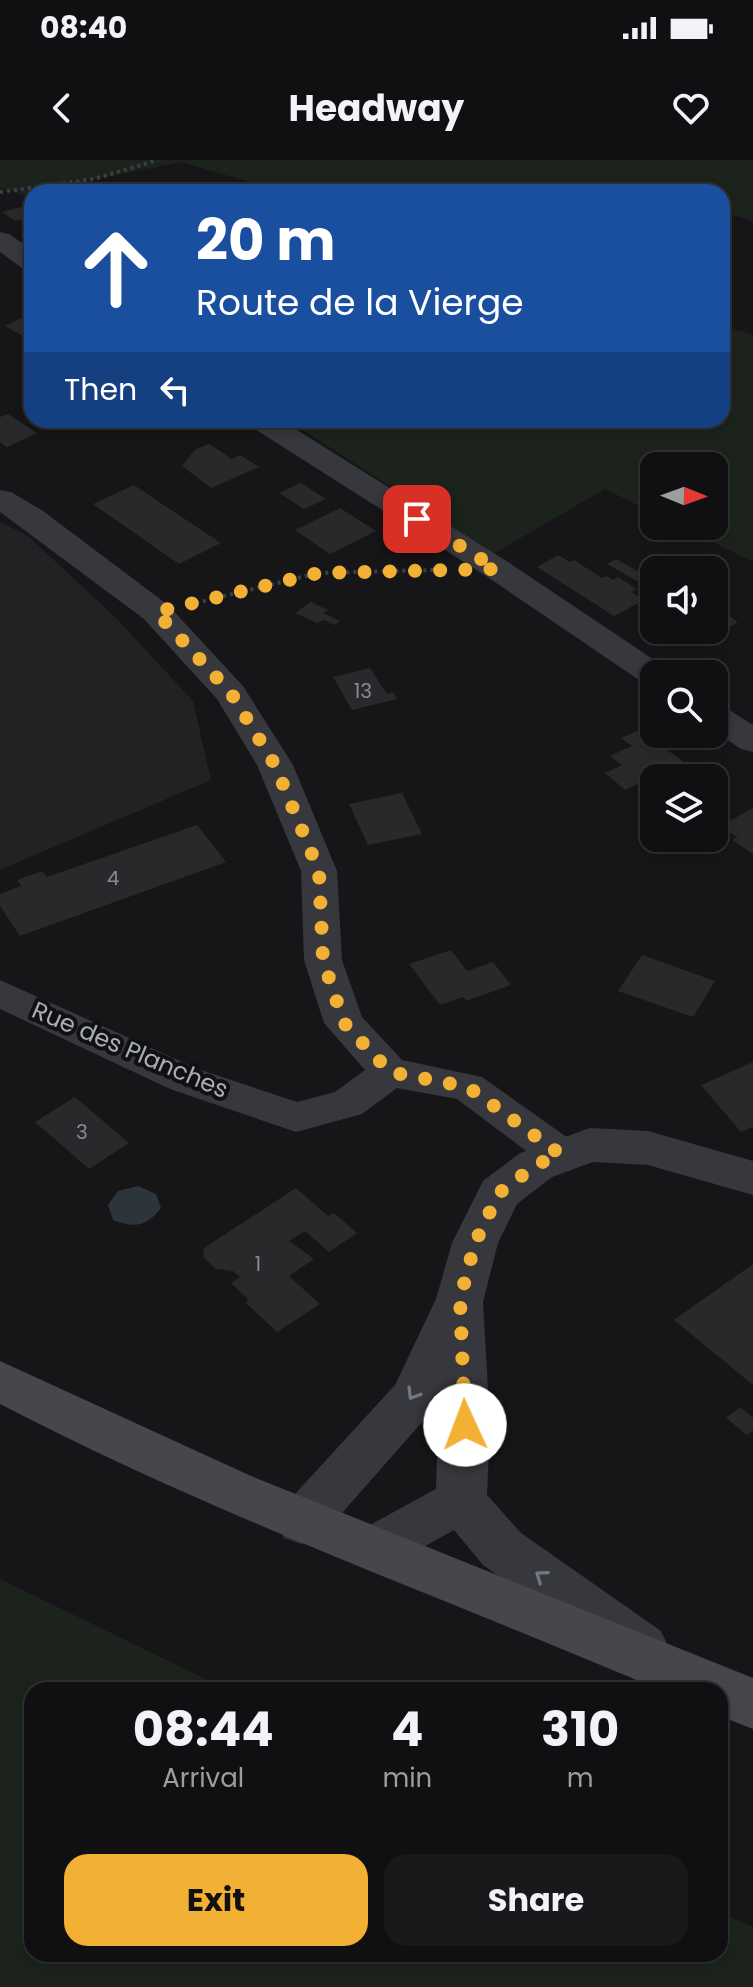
<!DOCTYPE html>
<html lang="en">
<head>
<meta charset="utf-8">
<style>
	:root { --surface:#101012; --page:#19191b; --text:#f1f3f6; --muted:#9c9d9f; --line:#303032; --accent:#f2b134 }
	body { margin:0; font-family:Poppins,sans-serif; background:var(--page); color:var(--text); height:100vh; display:flex; flex-direction:column; font-size:30px; white-space:nowrap }
	* { box-sizing:border-box; margin:0 }
	p { font-size:26px; color:var(--muted) }
	.icon { flex:none; width:44px; height:44px; fill:none; stroke:currentColor; stroke-width:2; stroke-linecap:round; stroke-linejoin:round }
	.map { position:relative; flex:1; overflow:hidden }
	.panel { position:absolute; left:24px; top:1522px; width:704px; height:280px; display:flex; flex-direction:column; background:var(--surface); border-radius:24px; box-shadow:0 4px 12px #0003,0 0 0 2px var(--line) }
	.panel>* { flex:none }
	.hud { position:absolute; left:24px; top:24px; width:706px; height:244px; border-radius:24px; box-shadow:0 4px 12px #0003,0 0 0 2px var(--line); background:#1a4fa0; color:#fff; overflow:hidden }
	.needle { width:52px; rotate:91deg }
	.controls { position:absolute; left:640px; top:292px; display:grid; gap:16px }
	.controls a { display:grid; place-items:center; width:88px; height:88px; border-radius:16px; background:var(--surface); box-shadow:0 4px 12px #0003,0 0 0 2px var(--line); font-size:40px }
	.pin { position:absolute; display:grid; place-items:center; width:68px; height:68px; color:#fff; margin:-34px; border-radius:16px; box-shadow:0 4px 12px #0006 }
	.me { position:absolute; width:88px; margin:-44px; rotate:358deg; stroke-linejoin:round; filter:drop-shadow(0 0 6px #0008) }
	.turn { display:flex; align-items:center; gap:28px; height:168px; padding:0 40px; font-size:36px }
	.turn .icon { width:104px; height:104px; stroke-width:2.5 }
	.turn b { display:block; font-size:56px; line-height:68px }
	.then { display:flex; align-items:center; height:76px; padding:0 40px; background:#0003; gap:16px; font-size:30px }
	.eta { display:flex; justify-content:space-evenly; align-items:center; height:136px; text-align:center }
	.eta b { font-size:48px; font-weight:700; line-height:56px }
	.action { display:flex; gap:16px; margin-top:auto; padding:16px 40px }
	.action a { flex:1; height:92px; border-radius:24px; background:var(--accent); color:#111; font-size:32px; font-weight:700; line-height:92px; text-align:center }
	.action a+a { background:var(--page); color:var(--text) }
	.status { display:flex; justify-content:space-between; align-items:center; height:56px; padding:0 40px; background:var(--surface); direction:ltr }
	.status svg { height:22px; fill:currentColor }
	header { display:flex; justify-content:space-between; align-items:center; height:104px; padding:0 40px; background:var(--surface); font-size:36px; font-weight:700 }
	.map>svg:first-child { display:block }
</style>
</head>
<body>
<div class="status"><b>08:40</b><svg viewBox="0 0 49 12"><path d="M0 12V9h3v3zM5 12V6h3v6zM10 12V3h3v9zM15 12V0h3v12zM26 1h20v11H26zM47 4h2v5h-2z"/></svg></div>
<header><svg class="icon" aria-label="back" viewBox="0 0 24 24"><path d="M15 5l-7 7 7 7"/></svg>Headway<svg class="icon" aria-label="heart" viewBox="0 0 24 24"><path d="M12 20l-8-8c-3-5 5-10 8-4 3-6 11-1 8 4z"/></svg></header>
<div class="map">
<svg width="753" height="1827" viewBox="0 0 753 1827">
	<rect width="100%" height="100%" fill="#161618"/>
	<path fill="#222225" d="M0 362 28 376 115 457 193 541 211 620 0 710Z"/>
	<path fill="#1c231d" d="M0 0H753V61L722 52V32H283L181 2 32 32 26 36 0 28Z
		M722 165 753 175V402L681 366H714V306H654V353L605 329 493 394 302 269 317 260H722Z
		M0 1419 228 1530H32V1794H720V1752L753 1767V1827H0Z"/>
	<path fill="#2c353c" d="M138 1026 156 1034 161 1048C146 1067 135 1068 113 1060L108 1045 118 1031Z"/>
	<path fill="#29292c" d="M197 21 232 31V32H181Z
		M32 44V57L15 61 2 52Z
		M32 153V181L5 166 11 163Z
		M8 254 37 273 7 287 0 282V257Z
		M209 284 232 299 240 295 259 307 211 328 182 306 195 290Z
		M301 323 326 339 304 349 279 333Z
		M134 325 162 344 221 383 179 404 93 344Z
		M340 348 376 371 330 394 295 370Z
		M558 395 570 402 574 400 602 418 606 416 613 420 618 417 637 429 632 432 644 440 614 456 537 407Z
		M616 399 646 416 637 421 607 404Z
		M311 442 328 450 323 453 340 461 335 465 323 460 317 463 295 453Z
		M728 455 738 462 720 472 714 468V464Z
		M370 508 387 534 393 532 397 539 352 550 333 517Z
		M654 563V574H666L679 585 667 590 707 618H654V632L642 622 625 630 605 613 622 605 610 596 632 586 621 578Z
		M402 633 422 674 368 685 349 644Z
		M753 648V694L732 680 737 677 721 666Z
		M197 665 226 702 20 776 0 746V734L21 726 17 720 42 711 47 717Z
		M451 790 467 811 493 802 511 825 466 841 463 837 440 845 409 804Z
		M642 795 715 821 693 857 618 831Z
		M753 902V967L741 972 701 925Z
		M75 937 129 983 89 1009 35 962Z
		M296 1028 328 1056 334 1053 357 1073 329 1092 305 1071 289 1081 314 1099 289 1116 320 1144 277 1172 246 1143 248 1139 231 1123 240 1117 233 1111 216 1109 203 1097 204 1088Z
		M753 1104V1225L674 1160Z
		M740 1247 753 1258V1270L747 1275 726 1258Z"/>
	<g fill="none" stroke-linecap="round" stroke-linejoin="round">
		<path stroke="#3d3f44" stroke-width="4" stroke-dasharray="3 4" stroke-linecap="butt" d="M0 32 94 19 158 0
			M196 443 318 413 435 410"/>
		<path fill="#37383d" fill-rule="evenodd" d="M286 260H304L282 274H272V268Z"/>
		<path fill="#37383d" fill-rule="evenodd" d="M0 72 9 74 32 90V110L22 108 0 92Z
			M245 260H281L508 402 666 508 670 514H654V525L642 522 486 416 250 266Z
			M0 330 11 332 43 351 168 445 243 526 293 605 337 711 342 800 362 857 402 900 482 917 575 983 581 994 575 1005 560 1009 545 1005 457 939 397 928 362 954 296 972 170 929 0 849V820L198 909 297 942 335 932 365 910 324 863 304 800 301 711 257 605 217 539 144 459 0 352Z
			M714 544 726 548 753 565V592L741 589 714 571Z"/>
		<path fill="#37383d" fill-rule="evenodd" d="M590 968 648 971 753 1001V1035L648 1005 593 1002 552 1017 517 1044 498 1083 483 1142 490 1265 487 1335 521 1373 661 1471 669 1488 661 1505 642 1512 623 1505 483 1405 454 1370 393 1404 375 1410 357 1404 349 1388 357 1372 436 1329 439 1235 431 1252 320 1378 302 1384 284 1378 276 1362 284 1346 395 1225 436 1139 452 1083 483 1021 520 993Z"/>
		<path fill="#45474d" fill-rule="evenodd" d="M0 1201 251 1316 753 1518V1569L720 1556V1530H660C440 1436 213 1355 0 1244Z"/>
	</g>
	<defs><path id="oneway-chevron" d="M-2-3.5L2.5 0L-2 3.5" fill="none" stroke-width="1.6" stroke-linecap="round" stroke-linejoin="round" transform="scale(2)"/></defs>
	<g stroke="#757881">
		<use href="#oneway-chevron" transform="translate(413 1234) rotate(121)"/>
		<use href="#oneway-chevron" transform="translate(541 1416) rotate(-145)"/>
	</g>
	<g fill="none" stroke-linecap="round" stroke-linejoin="round">
		<path stroke="#f2b134" stroke-width="14" stroke-dasharray="0 25.2" d="M417 359 497 409 318 413 156 452 231 533 275 605 319 711 323 800 344 863 390 912 468 927 560 994 536 1005 499 1033 475 1083 460 1139 465 1265"/>
	</g>
	<g text-anchor="middle" stroke-width="8" stroke-linejoin="round" paint-order="stroke">
		<g font-size="20" fill="#888b94">
			<text x="363" y="538">13</text>
			<text x="113" y="725">4</text>
			<text x="82" y="979">3</text>
			<text x="258" y="1111">1</text>
		</g>
		<g font-size="24" fill="#a8adb8" stroke="#111113">
			<text transform="translate(130 890) rotate(23)" y="8">Rue des Planches</text>
		</g>
	</g>
</svg>
<div class="controls">
<a><svg class="needle" viewBox="-14 -14 28 28"><path d="M0-13l5 13h-10z" fill="#e53935"/><path d="M0 13l5-13h-10z" fill="#9c9d9f"/></svg></a>
<a><svg class="icon" aria-label="sound" viewBox="0 0 24 24"><path d="M4 9h4l5-4v14l-5-4H4zM17 9q2 3 0 6"/></svg></a>
<a><svg class="icon" aria-label="search" viewBox="0 0 24 24"><circle cx="10" cy="10" r="6"/><path d="M15 15l6 6"/></svg></a>
<a><svg class="icon" aria-label="layers" viewBox="0 0 24 24"><path d="M12 4l9 5-9 5-9-5zM3 14l9 5 9-5"/></svg></a>
</div>
<div class="pin" style="left:417px;top:359px;background:#d93025"><svg class="icon" aria-label="arrive" viewBox="0 0 24 24"><path d="M6 21V4h12l-3 4 3 4H6"/></svg></div>
<svg class="me" style="left:465px;top:1265px" viewBox="-20 -20 40 40"><circle r="19" fill="#fff"/><path d="M0-13L10 11 0 6-10 11z" fill="#f2b134"/></svg>
<div class="hud">
<div class="turn"><svg class="icon" aria-label="ahead" viewBox="0 0 24 24"><path d="M12 20V5M6 11l6-6 6 6"/></svg><div><b>20 m</b>Route de la Vierge</div></div>
<div class="then">Then<svg class="icon" aria-label="left" viewBox="0 0 24 24"><path d="M17 20v-9H6M10 6l-5 5 5 5"/></svg></div>
</div>
<section class="panel">
<div class="eta">
<div><b>08:44</b><p>Arrival</p></div>
<div><b>4</b><p>min</p></div>
<div><b>310</b><p>m</p></div>
</div>
<div class="action"><a>Exit</a><a>Share</a></div>
</section>
</div>
</body>
</html>
